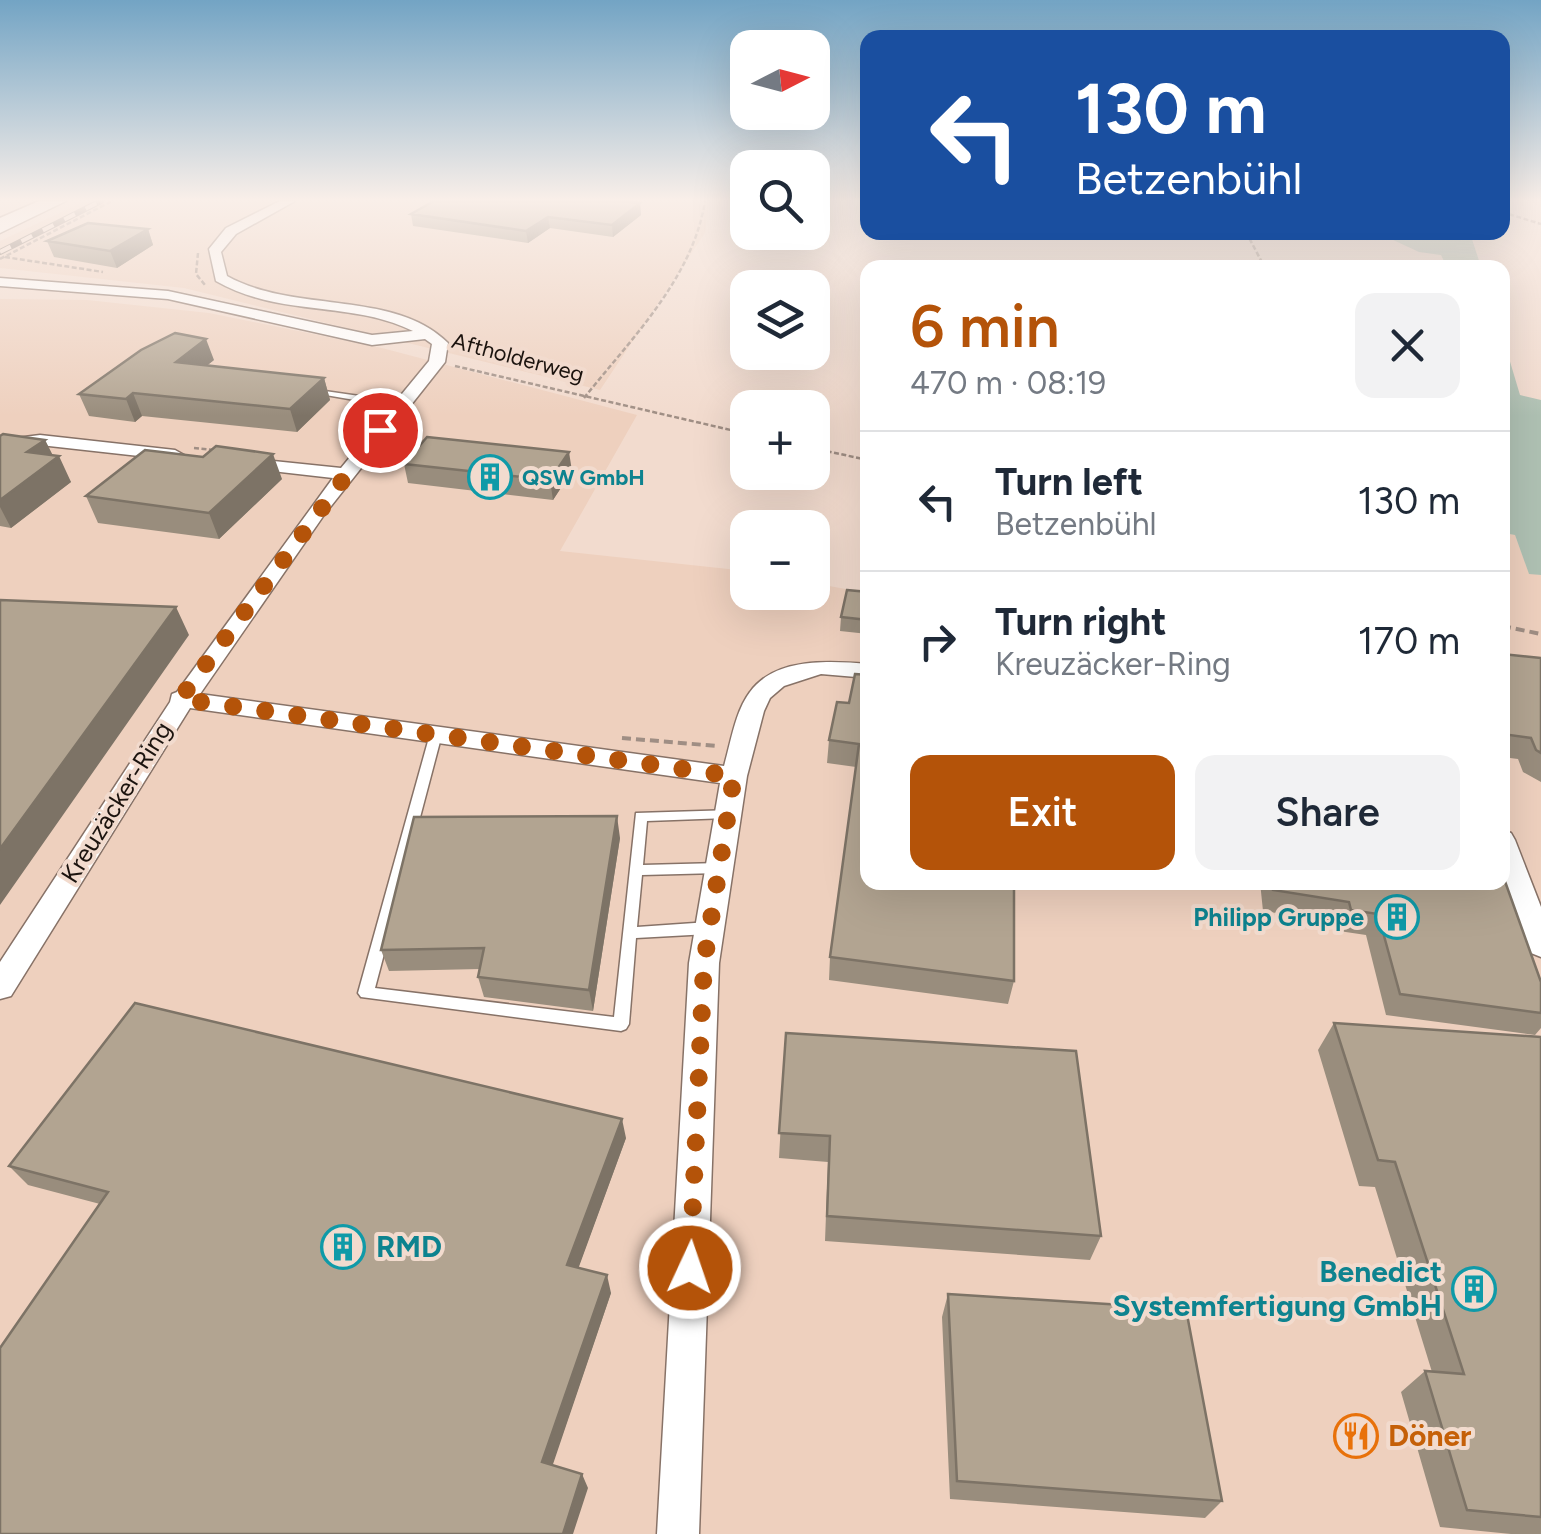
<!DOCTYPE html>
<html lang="en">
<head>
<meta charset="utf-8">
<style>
	:root { --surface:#fff; --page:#f2f2f3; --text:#1f2937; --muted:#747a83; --line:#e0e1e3; --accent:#b45309 }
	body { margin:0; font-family:Figtree,sans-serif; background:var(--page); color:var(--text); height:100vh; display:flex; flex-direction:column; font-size:38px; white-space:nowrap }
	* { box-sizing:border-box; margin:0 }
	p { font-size:32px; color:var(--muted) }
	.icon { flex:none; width:55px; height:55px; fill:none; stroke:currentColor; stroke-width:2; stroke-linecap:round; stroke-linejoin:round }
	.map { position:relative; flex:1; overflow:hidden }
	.drawer { position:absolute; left:860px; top:260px; width:650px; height:630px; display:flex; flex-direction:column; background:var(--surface); border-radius:20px; box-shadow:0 10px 40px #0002 }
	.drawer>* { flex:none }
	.banner { position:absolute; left:860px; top:30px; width:650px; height:210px; border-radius:20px; box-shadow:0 10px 40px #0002; background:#1a4fa0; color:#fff; overflow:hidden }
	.needle { width:65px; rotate:84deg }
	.buttons { position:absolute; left:730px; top:30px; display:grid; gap:20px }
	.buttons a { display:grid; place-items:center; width:100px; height:100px; border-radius:20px; background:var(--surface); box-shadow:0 10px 40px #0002; font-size:50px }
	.pin { position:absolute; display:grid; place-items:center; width:85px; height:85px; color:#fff; margin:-42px; border:5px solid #fff; border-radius:50%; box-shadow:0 2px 10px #0007 }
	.me { position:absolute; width:110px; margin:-55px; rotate:3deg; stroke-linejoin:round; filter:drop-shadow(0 0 8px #0008) }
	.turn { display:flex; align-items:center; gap:35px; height:210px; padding:0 50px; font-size:45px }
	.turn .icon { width:130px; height:130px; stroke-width:2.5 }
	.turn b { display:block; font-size:70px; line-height:85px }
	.round { display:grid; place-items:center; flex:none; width:105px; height:105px; border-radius:20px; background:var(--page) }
	.overview { display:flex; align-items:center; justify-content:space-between; height:170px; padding:0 50px }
	h1 { font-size:60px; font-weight:600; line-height:75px; color:var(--accent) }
	.primary-button { display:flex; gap:20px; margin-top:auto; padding:20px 50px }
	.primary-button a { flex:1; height:115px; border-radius:20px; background:var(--accent); color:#fff; font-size:40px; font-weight:600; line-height:115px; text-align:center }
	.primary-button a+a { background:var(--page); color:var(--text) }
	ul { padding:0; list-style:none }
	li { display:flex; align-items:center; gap:30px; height:140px; padding:0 50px; border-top:2px solid var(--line) }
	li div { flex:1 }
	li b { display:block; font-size:38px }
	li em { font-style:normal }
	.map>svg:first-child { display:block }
</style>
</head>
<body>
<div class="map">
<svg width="1541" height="1534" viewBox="0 0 1541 1534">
	<rect width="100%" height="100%" fill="#f2dbce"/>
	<path fill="#eed0be" d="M85 201H709L705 233 600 390 184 288 0 268V241Z
		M0 299 87 300 209 313 382 348 637 415 560 551 747 571 748 592H812L813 583 867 593 868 882H1502L1503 533 1515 535 1529 573 1541 575V1534H0Z"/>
	<path fill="#afc1b3" d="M1435 233H1470L1481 267H1447L1441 255 1419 252 1391 239 1415 235 1437 240Z
		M1503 338 1520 395 1541 400V575L1529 574 1515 535 1503 533Z"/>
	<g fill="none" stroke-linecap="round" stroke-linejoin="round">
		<g stroke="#877267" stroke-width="3">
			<path id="service" d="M311 389 401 402 405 405 401 408 314 393H311Z
				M436 730 442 734 375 988 614 1017 636 813 733 810 735 813 733 816 728 818 647 821 643 865 719 863 724 864 726 868 724 872 719 873 642 875 637 927 709 922 714 924 716 928 714 932 709 934 636 938 629 1024 626 1029 621 1031 361 997 358 993 430 734Z"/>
		</g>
		<g stroke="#877267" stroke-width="3">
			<path id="minor" d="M280 201H295L236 234 221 252 227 276C295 314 394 289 448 343L445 362 324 515 200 694 724 766C731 742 735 712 750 692 775 657 831 661 868 664V678L821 674 784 686 770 698 764 711 747 776 719 963 699 1534H657L689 963 720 783 190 708 11 996 0 999V962L170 702 172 694 177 692 333 478 245 468 236 463 245 458 341 468 429 361 432 344 425 339 372 345 168 299 0 286V278L168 291 372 335 413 331C350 300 281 318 216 281L209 249 226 228Z
				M40 435 175 450 184 455 175 460 40 445 0 450V440Z
				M1502 830 1511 833 1515 840 1541 907V957L1531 953 1526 945 1502 878Z"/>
		</g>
		<g stroke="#877267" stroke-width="3">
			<path id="trunk" d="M39 201H66L0 233V218Z"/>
		</g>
		<path stroke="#9f8e84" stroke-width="2.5" stroke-dasharray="5 2.5" stroke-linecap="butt" d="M1502 212 1541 224
			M1246 232 1265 268
			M198 253 196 274 205 285
			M5 257 103 272
			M0 259 112 201
			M455 366 748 434
			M584 398C631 339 693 278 705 201
			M194 448 215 450
			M812 448 868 460"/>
		<path stroke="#9f8e84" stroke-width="4" stroke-dasharray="9 5" stroke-linecap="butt" d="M1502 626 1541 634
			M622 738 717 746"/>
		<use href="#service" fill="#fff" fill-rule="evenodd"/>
		<use href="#minor" fill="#fff" fill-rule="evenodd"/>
		<use href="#trunk" fill="#fff" fill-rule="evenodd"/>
		<g stroke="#706259" stroke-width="6">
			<path id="rail" d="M0 252 101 201"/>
		</g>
		<use href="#rail" stroke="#f2dbce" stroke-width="4" stroke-dasharray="12" stroke-linecap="butt"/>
	</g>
	<path fill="#998d7d" d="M640 203 641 215 613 237 550 228 528 243 413 226 411 214Z
		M148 229 153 245 117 268 54 257 47 241Z
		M214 360 207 365 324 378 330 400 297 432 142 416 135 422 89 416 79 394Z
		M0 436 45 440 53 456 71 482 11 528 0 526Z
		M404 464 572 471 553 500 408 483Z
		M282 479 219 539 98 523 86 496Z
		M868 592V634L840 631 841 617Z
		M1502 654 1541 658V782L1523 772 1518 759 1502 757Z
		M855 674 868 882 1014 981 1008 1004 829 980 830 957 856 767 827 763 829 740 849 703Z
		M620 838 593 1011 484 997 478 977 480 969 389 971 381 950Z
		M1260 882H1502L1541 982V1028L1535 1035 1386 1015 1366 935 1339 931 1338 923 1263 911Z
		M1334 1023 1541 1037V1534H1511L1440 1527 1401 1392 1425 1371 1432 1372 1375 1187 1359 1186 1318 1050Z
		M786 1033 1101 1236 1090 1260 825 1241 828 1162 779 1158Z
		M626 1138 578 1268 611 1293 552 1465 588 1488 100 1204 28 1185 9 1166Z
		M948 1294 1222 1501 1205 1518 950 1499 942 1317Z"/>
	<path fill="#7d7366" d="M640 203 641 215 613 237 612 225Z
		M548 217 550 228 528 243 526 231Z
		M148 229 153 245 117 268 110 251Z
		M206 339 214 360 184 384 176 362Z
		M324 378 330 400 297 432 290 409Z
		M133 393 142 416 135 422 126 399Z
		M45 440 55 460 59 456 71 482 11 528 0 507V500L27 452Z
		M569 452 572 471 553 500 550 480Z
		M273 454 282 479 219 539 209 513Z
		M176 607 189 635 0 905V849Z
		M617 816 620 838 593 1011 589 990Z
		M622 1119 626 1138 573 1283 567 1265Z
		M607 1275 611 1293 549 1476 542 1462Z
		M582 1474 588 1488 573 1534H563Z"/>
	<path fill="#b2a491" stroke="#7d7366" stroke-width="2.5" d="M434 201H622L640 203 612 225 548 217 526 231 411 214Z
		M88 223 148 229 110 251 47 241Z
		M175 333 206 339 176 362 324 378 290 409 133 393 126 399 79 394 141 350Z
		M3 434 45 440 27 452 59 456 0 500V436Z
		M427 437 569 452 550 480 404 464Z
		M216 446 273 454 209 513 86 496 145 450 203 457Z
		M847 590 868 592V620L841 617Z
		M0 600 176 607 0 849Z
		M1502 654 1541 658V753L1536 750 1531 738 1502 734Z
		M855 674 868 675V882H1014V981L830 957 859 744 829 740 837 702 849 703Z
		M617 816 589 990 478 977 484 948 381 950 414 817Z
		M1502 873 1541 982V1013L1400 994 1378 914 1351 910 1349 902 1273 890 1272 882H1502Z
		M135 1003 622 1119 567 1265 607 1275 542 1462 582 1474 563 1534H0V1348L108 1192 9 1166Z
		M1334 1023 1541 1037V1517L1467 1510 1425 1371 1464 1374 1395 1162 1378 1160Z
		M786 1033 1076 1051 1101 1236 827 1216 830 1136 779 1133Z
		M948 1294 1186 1309 1222 1501 957 1481Z"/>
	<linearGradient id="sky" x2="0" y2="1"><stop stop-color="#73a4c4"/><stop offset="0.48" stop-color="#f9efe9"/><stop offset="1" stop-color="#f9efe9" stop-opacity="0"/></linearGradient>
	<rect width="1541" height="416" fill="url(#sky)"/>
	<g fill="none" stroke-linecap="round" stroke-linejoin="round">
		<path stroke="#b45309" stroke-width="18" stroke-dasharray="0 32.4" d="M380 430 180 699 734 776 704 963 690 1268"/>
	</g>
	<defs>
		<g id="building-ring" transform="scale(2.25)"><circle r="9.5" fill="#f2dbce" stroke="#0f9aa8" stroke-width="1.5"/><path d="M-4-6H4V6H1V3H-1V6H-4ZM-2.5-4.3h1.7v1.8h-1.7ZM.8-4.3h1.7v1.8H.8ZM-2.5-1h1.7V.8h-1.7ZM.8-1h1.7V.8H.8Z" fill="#0f9aa8"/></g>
		<g id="restaurant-ring" transform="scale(2.25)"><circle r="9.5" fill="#f2dbce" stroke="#e8710a" stroke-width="1.5"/><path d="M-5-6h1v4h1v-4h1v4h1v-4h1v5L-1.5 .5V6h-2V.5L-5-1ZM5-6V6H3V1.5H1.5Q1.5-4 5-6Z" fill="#e8710a"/></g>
	</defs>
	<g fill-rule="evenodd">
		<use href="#building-ring" x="490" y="477"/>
		<use href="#building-ring" x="1397" y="917"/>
		<use href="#building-ring" x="343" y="1247"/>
		<use href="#building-ring" x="1474" y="1289"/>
		<use href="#restaurant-ring" x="1356" y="1436"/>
	</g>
	<g text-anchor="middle" stroke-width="8" stroke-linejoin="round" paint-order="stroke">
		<g font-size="22" fill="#1b130e" stroke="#f2dbce">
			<text transform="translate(518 357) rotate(15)" y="8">Aftholderweg</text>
		</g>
		<g font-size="22" font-weight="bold" fill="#0d838f" stroke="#f2dbce" text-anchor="start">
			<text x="522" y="485">QSW GmbH</text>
		</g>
		<g font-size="25" fill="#1b130e" stroke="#f2dbce">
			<text transform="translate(116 802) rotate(-58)" y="9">Kreuzäcker-Ring</text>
		</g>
		<g font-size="25" font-weight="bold" fill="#0d838f" stroke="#f2dbce" text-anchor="end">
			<text x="1364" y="926">Philipp Gruppe</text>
		</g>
		<g font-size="30" font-weight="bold" fill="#0d838f" stroke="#f2dbce" text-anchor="start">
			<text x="376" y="1257">RMD</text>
			<text x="1442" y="1282" text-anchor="end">Benedict<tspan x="1442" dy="34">Systemfertigung GmbH</tspan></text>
		</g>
		<g font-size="30" font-weight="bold" fill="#c56008" stroke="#f2dbce" text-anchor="start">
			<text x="1388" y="1446">Döner</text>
		</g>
	</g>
</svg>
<div class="buttons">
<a><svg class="needle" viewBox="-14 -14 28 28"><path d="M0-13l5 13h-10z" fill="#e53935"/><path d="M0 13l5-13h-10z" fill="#747a83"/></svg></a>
<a><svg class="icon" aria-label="search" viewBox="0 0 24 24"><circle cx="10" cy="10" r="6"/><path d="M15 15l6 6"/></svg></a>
<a><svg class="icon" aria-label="layers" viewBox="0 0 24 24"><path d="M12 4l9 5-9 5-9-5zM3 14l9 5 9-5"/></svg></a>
<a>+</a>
<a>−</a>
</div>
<div class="pin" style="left:380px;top:430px;background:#d93025"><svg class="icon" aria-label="arrive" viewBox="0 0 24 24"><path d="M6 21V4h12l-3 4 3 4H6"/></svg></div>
<svg class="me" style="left:690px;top:1268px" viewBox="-20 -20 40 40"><circle r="17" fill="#b45309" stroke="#fff" stroke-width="3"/><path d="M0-11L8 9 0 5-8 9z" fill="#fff"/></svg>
<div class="banner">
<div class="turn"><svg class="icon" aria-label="left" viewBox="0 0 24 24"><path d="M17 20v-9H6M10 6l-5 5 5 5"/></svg><div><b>130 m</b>Betzenbühl</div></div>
</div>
<section class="drawer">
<div class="overview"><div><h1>6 min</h1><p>470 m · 08:19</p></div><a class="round"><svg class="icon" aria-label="close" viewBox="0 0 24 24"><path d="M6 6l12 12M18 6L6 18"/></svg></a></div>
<ul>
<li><svg class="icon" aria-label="left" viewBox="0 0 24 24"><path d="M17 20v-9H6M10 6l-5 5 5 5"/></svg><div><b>Turn left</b><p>Betzenbühl</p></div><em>130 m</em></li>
<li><svg class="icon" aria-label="right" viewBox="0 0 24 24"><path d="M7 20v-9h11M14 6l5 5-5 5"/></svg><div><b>Turn right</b><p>Kreuzäcker-Ring</p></div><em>170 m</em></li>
</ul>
<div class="primary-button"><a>Exit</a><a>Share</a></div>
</section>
</div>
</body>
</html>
